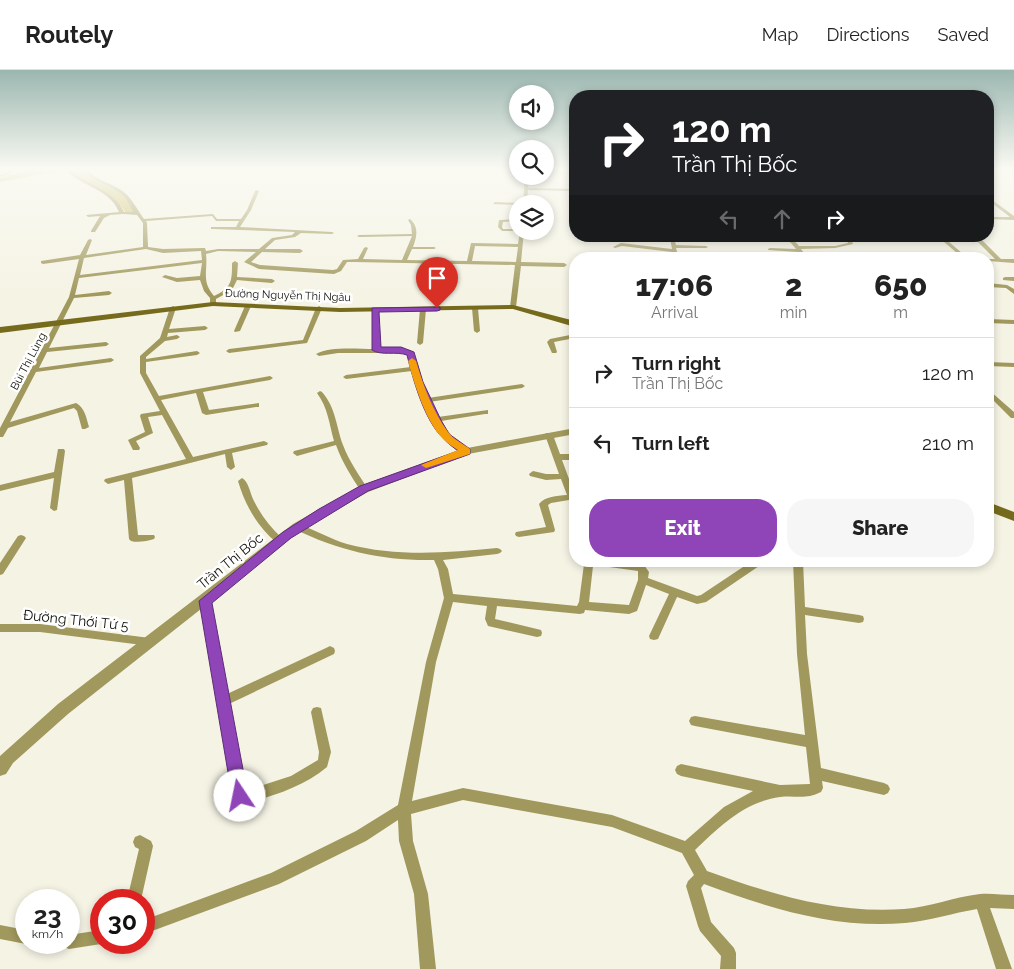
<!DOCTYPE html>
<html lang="en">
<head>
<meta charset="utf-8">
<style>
	:root { --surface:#fff; --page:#f6f6f6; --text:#222; --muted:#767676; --line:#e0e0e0; --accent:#8f45b7 }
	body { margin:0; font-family:Raleway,sans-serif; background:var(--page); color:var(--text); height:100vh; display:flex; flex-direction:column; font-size:19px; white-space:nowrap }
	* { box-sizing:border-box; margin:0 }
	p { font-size:16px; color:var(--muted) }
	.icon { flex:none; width:28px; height:28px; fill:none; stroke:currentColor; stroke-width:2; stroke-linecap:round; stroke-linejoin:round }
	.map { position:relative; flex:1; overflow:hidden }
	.panel { position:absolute; left:569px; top:182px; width:425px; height:315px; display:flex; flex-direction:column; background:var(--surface); border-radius:20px; box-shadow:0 2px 8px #0003 }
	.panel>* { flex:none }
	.hud { position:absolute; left:569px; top:20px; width:425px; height:152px; border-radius:20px; box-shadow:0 2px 8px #0003; background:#202124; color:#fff; overflow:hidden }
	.controls { position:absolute; left:509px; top:15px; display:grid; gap:10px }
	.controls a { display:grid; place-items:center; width:45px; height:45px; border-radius:50%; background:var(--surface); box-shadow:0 2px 8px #0003; font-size:25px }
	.speed { position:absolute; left:15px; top:819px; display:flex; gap:10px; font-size:25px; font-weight:700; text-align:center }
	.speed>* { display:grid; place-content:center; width:65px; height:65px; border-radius:50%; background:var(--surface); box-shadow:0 2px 8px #0003; line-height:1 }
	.speed small { font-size:12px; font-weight:400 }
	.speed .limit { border:8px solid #d22; background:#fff; color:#111 }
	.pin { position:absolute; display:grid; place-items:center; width:42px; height:42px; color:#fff; margin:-51px -21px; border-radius:50% 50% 50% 0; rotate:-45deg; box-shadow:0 0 5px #0007 }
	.pin .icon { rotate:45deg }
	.me { position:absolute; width:55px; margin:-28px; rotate:349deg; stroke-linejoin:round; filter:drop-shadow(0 0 4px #0008) }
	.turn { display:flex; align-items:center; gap:18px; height:105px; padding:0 20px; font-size:22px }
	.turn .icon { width:65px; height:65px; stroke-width:2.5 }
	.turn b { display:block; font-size:35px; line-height:42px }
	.lanes { display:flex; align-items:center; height:48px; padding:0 20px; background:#0003; justify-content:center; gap:25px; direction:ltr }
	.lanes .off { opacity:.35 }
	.eta { display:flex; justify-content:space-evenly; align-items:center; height:85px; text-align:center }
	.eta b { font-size:30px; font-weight:800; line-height:35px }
	.button { display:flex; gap:10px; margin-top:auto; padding:10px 20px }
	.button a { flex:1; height:58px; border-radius:20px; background:var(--accent); color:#fff; font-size:20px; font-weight:800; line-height:58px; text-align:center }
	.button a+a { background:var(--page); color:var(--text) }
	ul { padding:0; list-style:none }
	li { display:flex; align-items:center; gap:15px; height:70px; padding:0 20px; border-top:1px solid var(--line) }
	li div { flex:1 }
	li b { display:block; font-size:19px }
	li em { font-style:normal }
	header { display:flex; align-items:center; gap:30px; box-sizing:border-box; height:70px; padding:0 25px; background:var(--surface); border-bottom:1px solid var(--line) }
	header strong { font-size:24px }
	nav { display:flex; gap:28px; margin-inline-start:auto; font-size:18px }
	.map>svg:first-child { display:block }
</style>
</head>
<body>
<header>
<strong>Routely</strong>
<nav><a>Map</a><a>Directions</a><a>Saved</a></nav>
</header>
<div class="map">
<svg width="1014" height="899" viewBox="0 0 1014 899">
	<rect width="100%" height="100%" fill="#f5f3e4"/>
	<path fill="#c8bb5b" d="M27 100H63L0 112V108Z
		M70 100H85C101 121 121 111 134 142L126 143C111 119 88 119 70 100Z"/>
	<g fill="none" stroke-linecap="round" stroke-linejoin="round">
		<path fill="#a0985c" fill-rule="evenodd" d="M7 100 16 101 0 107V105L10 101Z
			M66 100H70C87 116 114 119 124 142H133C130 136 128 130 122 125 110 114 94 113 84 100H88C97 112 114 113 125 123 133 130 138 141 144 149L213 144 217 149H241L247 140 255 121 257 120 259 121 251 140 240 157 332 162 334 163 332 164 301 163 295 167 275 170 265 179H300L303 181 300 183 262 182 251 192 260 195 333 200 337 199 343 190 358 189 364 178 366 177 368 178 363 189 402 190 412 166 359 167 357 166 359 165 412 164 411 155 408 150 410 149C419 157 417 166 413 177H434L436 178 434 179H412L407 190 467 191 471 173 518 174 520 161H524L521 192 564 193 567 195 564 197 521 196 516 237 513 239 510 237 515 195 354 192H347L341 201 334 204 259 199 244 192 256 182 218 181 206 184C208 201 201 211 214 226 232 218 232 211 232 193L235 191 238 193 237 207 272 209 275 211 272 213 237 210 232 220 216 229V234L213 236 210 234V228L204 221 200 210 177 212 162 207 165 205 177 208 200 206 202 193 79 208 75 225 109 221 112 223 109 225 74 228 49 278 106 272 109 274 106 276 47 282 39 298 111 288 114 290 111 292 36 302 10 352 76 333C85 338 86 347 89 357L85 359H82L77 341 74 338 8 358 3 367H0V358L69 227 79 189 43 194 41 193V191L80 185 88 170 90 169 92 170 86 185 143 177V153L137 145 123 144 110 145 104 148 95 162H91V161L100 146 88 147 86 145 119 142C110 119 82 117 66 100ZM212 146 216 151H239L236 157H211V159H213L295 162 292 165 272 168 259 179H218L206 181 205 178H203L163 179 148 177 147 153 146 151ZM475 176 518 177 516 192 472 191ZM146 179 163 183 201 181 202 190 80 205 84 188Z
			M545 100 563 102 561 103 545 101Z
			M525 106H529L528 118 575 119V121L528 120 527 134H523Z
			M988 127 1014 146V150L988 149V147H1010L988 130Z
			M495 132 518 133 520 134H518V135L493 134Z
			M518 149V151L503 152 502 157 503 159H518L519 161H502L498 157 499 150Z
			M781 166C789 166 794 170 799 176H835L848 173 846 166H850L853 174 835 178 801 179 808 189H803L798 182 768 180V179L770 178 796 179 791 173Z
			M937 166H942L969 189H964Z
			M672 167 674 168 676 175 706 176 708 177 706 178H676L679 189H673L672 182 622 176 615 178 613 177 621 173 672 179 670 168Z
			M978 170H982L1001 189H1014V193L988 191 987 189H995L978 172Z
			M721 187 724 188V189H719Z
			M1005 207H1014V211L1003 210V208Z
			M988 213 1007 215 1014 219V224L1006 218 988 217Z
			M248 234 251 236 240 261 235 262 234 261 245 236Z
			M173 236 176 238 169 259 205 256 208 258 205 260 168 263 167 267 177 265 180 267 177 269 165 271 146 287V289L197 281 200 283 197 285 146 292V303L159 326 270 306 273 308 270 310 203 322 209 340 259 333V337H256L206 345 202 343 196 323 161 330 193 387 264 371 268 373 267 375 232 383 235 397 231 400 227 397 225 384 132 408 138 465H154L155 467 154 469C148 471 137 473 131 471L129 469 124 410 108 414 104 411 105 409 186 389 162 345 148 347 153 363 136 371 140 378 139 380H133L128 370 145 362 140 346 141 344 160 341 140 303V286L160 268 170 238Z
			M319 236 322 238 307 273 229 283 226 281 229 279 303 270 316 238Z
			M475 236 478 238 480 261 477 263 474 261 472 238Z
			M423 237 426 239 423 273 420 275 417 273 420 239Z
			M375 238 378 240 380 279 410 280 415 286 419 307 428 328 522 314 525 316 522 318 429 332 438 347 488 340V344H485L441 351 451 365 469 379 470 381 469 383C445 385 415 321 412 301L346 309 343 307 346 305 411 297 406 283H338L319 286 316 284C330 276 357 279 374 279L372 240Z
			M988 249 1014 250V254L988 253Z
			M575 264V268L554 272 557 282 556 283H552L547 272 550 269Z
			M988 292 1014 293V297L988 296Z
			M988 320 990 321 1014 342V348H1011L988 325Z
			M320 321 322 322C336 338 336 356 343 375 349 391 359 405 368 419L367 421H361C351 406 342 392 336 375L297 386 293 383 294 381 334 371C329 353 328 338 317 323Z
			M546 363H549L553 365 560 384H575V390H562L575 425V439L572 438 569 430 551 433 548 435 555 460 554 462 519 467 516 466 515 464 516 462 546 457 539 434C546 426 556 426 567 425L561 409 546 410 530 406 529 404 533 401 546 404H559L545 365Z
			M58 379H64L65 381 57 440 54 441 50 438 54 408 0 421V415L54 402Z
			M242 408C248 411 250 422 253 429 260 444 270 457 282 468L284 470 282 472H276C257 456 245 435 238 411Z
			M297 454C314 459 330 469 347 474 396 487 447 483 497 478L500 479 502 481 500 483 497 484 443 490 448 499 453 524 577 536 579 532 584 494 586 491H620L641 494 644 495 649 502 648 508 697 526 701 525 752 491H764L762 494 706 532 697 534 677 527 658 569 654 570 650 569 649 566 669 524 646 515 637 541 629 544 585 540 584 543 580 544 497 536 495 549 541 560 542 563 541 566 537 567 488 556 485 549 487 536 453 532 436 592 412 731 463 718 612 745 685 771 724 737 753 721 681 706 677 704 675 700 677 696 681 694 780 715 810 714 806 677 695 656 691 655 689 651 691 647 695 646 805 665 797 584 793 491H803L805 537 859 545 863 546 864 549 863 552 859 553 805 545 807 584 821 698 884 713 888 715 890 719 888 723 884 725 822 711 823 718 821 722C805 730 796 725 780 727 744 732 720 756 695 780L707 801C771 824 835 844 904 839 930 837 954 827 980 824 991 823 1003 825 1014 825V839L990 838 1012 899H996L977 839C953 843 929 851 905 853 835 859 769 838 704 814L701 818 711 852 734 878 736 883V899H720L721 886 700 861 698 856 686 816 688 811 694 805 682 783 612 757 463 730 411 744 413 771 428 824 436 899H420L414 824 399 771 398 750 366 771 279 814 144 864V850L271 803 356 761 398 735 426 592 444 528 438 499 434 490C383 491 340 481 294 459L293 457 294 455ZM595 495 638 501V510L629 535 589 532 593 496Z
			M21 465 24 466 26 468 3 504 0 505V493L18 466Z
			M205 527 208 528 210 531 227 624 326 578 330 576 334 578 335 581 334 584 229 634 245 721 291 706 318 690 319 682 311 642 313 638 317 637 321 638 331 682 327 697C303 717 273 726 243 734L236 730 200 531 202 528Z
			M0 554H40L150 568 154 569 155 572 154 575 150 576 40 562H0Z
			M140 765 151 771 153 776 141 830H127L139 779 135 777 133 772 135 767Z
			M0 855 26 860V872H30L26 874 0 869Z
			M101 860V872H105L101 874 69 879 64 877 62 872H69V865Z"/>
		<path fill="#a0985c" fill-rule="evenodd" d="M575 358V364L468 384 368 422 301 460 68 644 13 693 6 704 0 706V686L58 634 293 454 360 416 462 379Z"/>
		<path fill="#766b1d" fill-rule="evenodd" d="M213 232 340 238 513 235 575 251V257L513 239 340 242 213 236 0 263V257Z
			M988 432 1014 442V451L988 441Z"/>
	</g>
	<linearGradient id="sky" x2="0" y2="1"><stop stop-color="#9bb7b0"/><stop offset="0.44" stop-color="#fafaf3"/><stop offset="1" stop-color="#fafaf3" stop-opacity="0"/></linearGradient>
	<rect width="1014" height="226" fill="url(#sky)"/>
	<path fill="#8f45b7" stroke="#5d2d77" d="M440 237V240L437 241 379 242 381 277H401L414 282 423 312 441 350 449 364 470 379V384L368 421 291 468 212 533 248 726 246 732 240 735 234 732 232 726 199 531 283 462 319 439 360 416 458 381C453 377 447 373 443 368 424 350 413 309 407 285 396 281 381 286 372 280V238Z"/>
	<path fill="#f59e0b" d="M412 288 416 291C423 315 433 342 448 362 453 369 463 374 470 379V384L426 398 421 395 458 380C453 377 447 373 443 369 426 352 414 313 408 291Z"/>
	<g text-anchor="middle" stroke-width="5" stroke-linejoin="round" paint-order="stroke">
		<g font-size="11" fill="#11110b" stroke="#fff">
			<text transform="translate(288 225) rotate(2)" y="4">Đường Nguyễn Thị Ngâu</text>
			<text transform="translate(28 291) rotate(-62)" y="4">Bùi Thị Lùng</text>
		</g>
		<g font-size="14" fill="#11110b" stroke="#fff">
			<text transform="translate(230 491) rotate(-39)" y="5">Trần Thị Bốc</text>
			<text transform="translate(76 550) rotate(6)" y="5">Đường Thới Tứ 5</text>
		</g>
	</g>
</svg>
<div class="controls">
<a><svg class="icon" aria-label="sound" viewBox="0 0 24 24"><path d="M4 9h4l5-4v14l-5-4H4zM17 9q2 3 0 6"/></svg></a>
<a><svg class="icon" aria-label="search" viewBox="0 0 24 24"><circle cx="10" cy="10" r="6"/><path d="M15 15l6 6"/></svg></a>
<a><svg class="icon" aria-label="layers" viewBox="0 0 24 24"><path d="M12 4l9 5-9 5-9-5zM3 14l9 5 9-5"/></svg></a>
</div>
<div class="speed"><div>23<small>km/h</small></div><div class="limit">30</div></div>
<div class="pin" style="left:437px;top:238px;background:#d93025"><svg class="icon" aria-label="arrive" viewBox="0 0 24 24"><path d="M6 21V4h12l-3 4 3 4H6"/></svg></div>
<svg class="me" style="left:240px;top:726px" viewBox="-20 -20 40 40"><circle r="19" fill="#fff"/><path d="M0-13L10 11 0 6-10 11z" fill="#8f45b7"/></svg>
<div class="hud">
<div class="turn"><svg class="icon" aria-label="right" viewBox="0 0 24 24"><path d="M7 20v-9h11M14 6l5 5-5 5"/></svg><div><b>120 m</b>Trần Thị Bốc</div></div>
<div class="lanes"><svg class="icon off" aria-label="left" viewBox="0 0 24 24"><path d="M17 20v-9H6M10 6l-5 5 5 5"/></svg><svg class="icon off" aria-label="ahead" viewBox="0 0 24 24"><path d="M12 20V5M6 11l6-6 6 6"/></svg><svg class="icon" aria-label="right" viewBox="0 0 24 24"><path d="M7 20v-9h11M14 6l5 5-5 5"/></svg></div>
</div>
<section class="panel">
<div class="eta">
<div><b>17:06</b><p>Arrival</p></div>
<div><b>2</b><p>min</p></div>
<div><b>650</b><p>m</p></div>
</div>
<ul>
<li><svg class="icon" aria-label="right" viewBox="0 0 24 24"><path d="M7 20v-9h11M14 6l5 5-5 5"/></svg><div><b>Turn right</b><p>Trần Thị Bốc</p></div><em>120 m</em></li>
<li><svg class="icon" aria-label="left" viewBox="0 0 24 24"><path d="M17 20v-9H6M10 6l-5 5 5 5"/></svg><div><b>Turn left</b></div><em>210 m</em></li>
</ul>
<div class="button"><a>Exit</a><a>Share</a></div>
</section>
</div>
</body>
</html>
